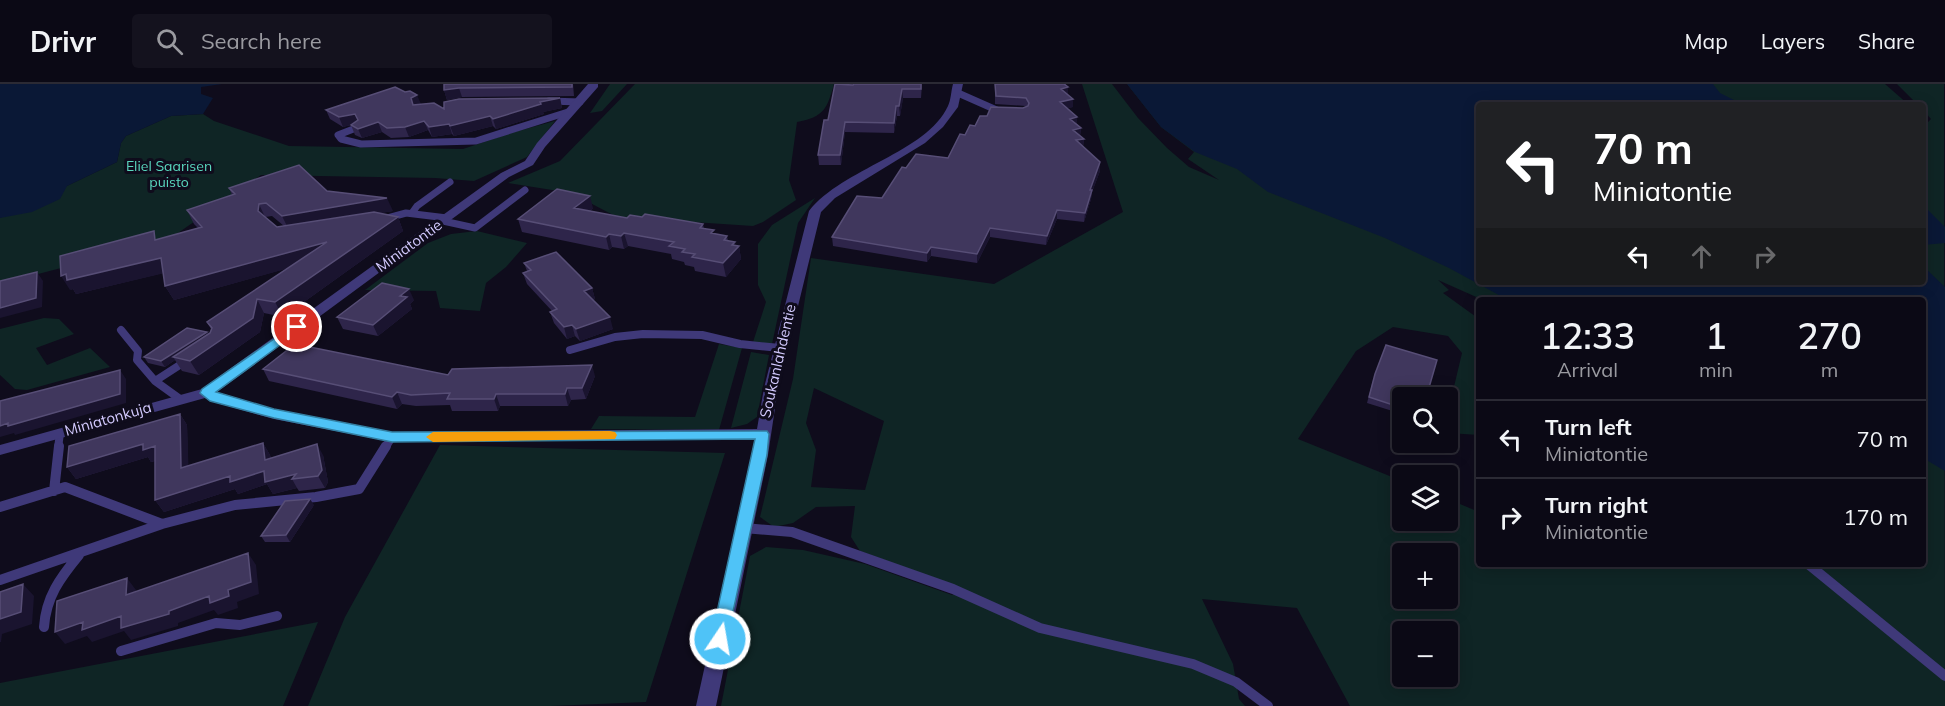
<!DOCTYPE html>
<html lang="en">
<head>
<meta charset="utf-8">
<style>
	:root { --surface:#0b0915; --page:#14121e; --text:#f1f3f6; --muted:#9a9aa0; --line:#2b2a34 }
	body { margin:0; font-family:Mulish,sans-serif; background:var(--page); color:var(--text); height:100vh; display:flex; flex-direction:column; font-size:22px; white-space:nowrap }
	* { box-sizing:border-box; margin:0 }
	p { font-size:20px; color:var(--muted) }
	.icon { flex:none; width:33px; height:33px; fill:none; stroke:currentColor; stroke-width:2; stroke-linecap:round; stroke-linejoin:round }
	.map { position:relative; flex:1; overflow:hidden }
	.panel { position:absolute; left:1476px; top:213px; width:450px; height:270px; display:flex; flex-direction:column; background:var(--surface); border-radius:6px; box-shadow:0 3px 15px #0003,0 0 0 2px var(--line) }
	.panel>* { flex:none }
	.guide { position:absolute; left:1476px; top:18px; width:450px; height:183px; border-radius:6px; box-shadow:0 3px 15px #0003,0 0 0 2px var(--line); background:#202124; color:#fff; overflow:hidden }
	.controls { position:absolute; left:1392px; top:303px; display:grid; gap:12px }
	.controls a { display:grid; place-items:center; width:66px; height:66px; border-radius:6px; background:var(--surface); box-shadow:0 3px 15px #0003,0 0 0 2px var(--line); font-size:30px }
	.pin { position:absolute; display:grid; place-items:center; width:51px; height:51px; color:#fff; margin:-26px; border:3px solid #fff; border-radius:50%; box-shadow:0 2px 6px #0007 }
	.me { position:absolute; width:66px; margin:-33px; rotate:12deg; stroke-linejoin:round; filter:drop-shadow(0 0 4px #0008) }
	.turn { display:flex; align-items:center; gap:21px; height:126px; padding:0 18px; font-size:27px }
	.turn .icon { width:78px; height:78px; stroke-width:2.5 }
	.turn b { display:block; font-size:42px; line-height:51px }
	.lanes { display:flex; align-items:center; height:57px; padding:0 18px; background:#0003; justify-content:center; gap:30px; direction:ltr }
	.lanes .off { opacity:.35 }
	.eta { display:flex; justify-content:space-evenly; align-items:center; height:102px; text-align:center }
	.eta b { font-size:36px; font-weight:600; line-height:42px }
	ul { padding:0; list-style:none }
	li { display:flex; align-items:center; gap:18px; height:78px; padding:0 18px; border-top:2px solid var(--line) }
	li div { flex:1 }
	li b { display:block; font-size:22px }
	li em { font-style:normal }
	header { display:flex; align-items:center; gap:36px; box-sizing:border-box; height:84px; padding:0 30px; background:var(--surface); border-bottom:2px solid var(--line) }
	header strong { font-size:28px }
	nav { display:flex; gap:33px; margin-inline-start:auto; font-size:21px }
	.search { width:420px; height:54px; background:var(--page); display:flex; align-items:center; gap:15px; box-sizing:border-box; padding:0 21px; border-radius:6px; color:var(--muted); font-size:22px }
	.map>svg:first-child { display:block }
</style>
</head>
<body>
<header>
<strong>Drivr</strong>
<div class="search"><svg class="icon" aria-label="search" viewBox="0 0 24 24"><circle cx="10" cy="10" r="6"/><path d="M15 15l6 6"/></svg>Search here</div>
<nav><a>Map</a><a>Layers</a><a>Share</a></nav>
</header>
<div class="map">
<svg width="1945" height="622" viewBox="0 0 1945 622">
	<rect width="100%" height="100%" fill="#0f0c1c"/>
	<path fill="#0f2525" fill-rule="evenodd" d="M610 0H627L602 27 590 29Z
		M635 0H834C827 25 824 33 797 38L789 96 796 116 763 138 753 142 617 133 571 109 508 99 560 77Z
		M1082 0H1112L1138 34 1167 64 1189 83 1219 96 1188 75 1194 68 1161 43 1127 0 1479 198H1923V33L1928 38 1931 35 1923 26V21H1918L1897 0H1944L1945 622H1350L1297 524 1202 515 1233 580 1239 615 1245 622H721L750 472 766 463 803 466 865 480 952 511 964 505 860 467 851 453 855 422 816 423 793 439 774 443 760 433 793 295 811 174 994 200 1123 128ZM1438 196 1483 216H1923V480H1479V428L1448 415V436H1402V397L1298 355 1356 267 1393 243 1448 252 1462 269 1448 328V349L1479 351V235L1443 209 1449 206ZM814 304 884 337 865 406 811 403 816 366 806 339ZM1402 470H1448V514H1402ZM1402 548H1448V592H1402Z
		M1596 0H1885L1909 21H1658Z
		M203 30 214 37 289 62 463 65 514 48 555 37 527 73 474 97 435 94 261 91 168 156 0 200V134L117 78 121 59 126 52 171 32Z
		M815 114 798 139 772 260 753 258 766 218 758 201V160L772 141Z
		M477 147 527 159 506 183 486 199 480 227 440 224 436 207 365 206 428 159 451 150Z
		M44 234 59 235 74 250 36 264 47 281 90 264 110 283 27 306 15 305 0 291V245Z
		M719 260 742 264 719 346 591 345 599 332 695 333Z
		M751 268 769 271 757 333 747 340 731 344Z
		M440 361 725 369 646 618 551 622H308L345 533Z
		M318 538 283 622H0V599Z"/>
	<path fill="#0a1836" d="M0 0H222L201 3V10L213 14 203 30 171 32 126 52 121 59 117 78 67 102 60 115 32 128 0 134Z
		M1127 0H1713L1720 9 1744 21H1479V198H1923V182L1945 203V387L1923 374V216H1508L1449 184 1385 154 1268 108 1237 85 1195 68 1161 43Z
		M1923 121 1945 143V159L1923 161Z"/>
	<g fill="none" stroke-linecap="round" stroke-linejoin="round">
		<path stroke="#3f3979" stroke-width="7" d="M958 9 1001 28
			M549 17 580 18
			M356 44 338 51 341 55 361 60 476 57 568 28
			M412 129 417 122 450 98
			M384 135 406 129 447 134
			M443 137 475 144 525 106"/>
		<path stroke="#3f3979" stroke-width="8" d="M121 246 138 267 137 276 155 297
			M570 266 615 253 643 250 702 251 740 260 780 264
			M180 315 155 297 189 275
			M58 364 60 349
			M385 364 392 353"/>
		<path stroke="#3f3979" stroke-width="10" d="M54 407 59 362
			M0 423 65 403 162 440 235 421 316 413 359 405 386 362
			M744 444 792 448 953 505 1040 544 1193 580 1236 598 1268 622
			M1808 480 1945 592
			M0 496 162 440
			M44 543C46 513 60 494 79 471
			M121 567 216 539 240 541 277 532"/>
		<path fill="#3f3979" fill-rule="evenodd" d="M588 0H598V3L545 63 533 81 509 93 217 308 274 325 392 348 757 345 764 304 809 127C843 84 926 69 948 22 951 16 951 7 953 0H963L958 23 943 43 925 59 835 114 821 128 778 304 768 371 716 622H696L755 355 392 358 274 335 210 317 205 314 0 371V361L202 305 501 89 525 77 537 59Z"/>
	</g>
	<path fill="#2e254a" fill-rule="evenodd" d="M444 0H573L574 12 462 13 447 16 444 6Z
		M854 0H922L921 14H903L900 32H897L894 49 845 48 841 81H819L818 71 828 36Z
		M995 0H1066V1L1068 3V11L1073 23 1067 24 1077 40 1081 44 1080 52 1084 55 1083 63 1100 87 1092 108 1091 115 1084 138 1057 135 1046 161 990 153 977 179 931 172 927 178 833 162 832 153 882 114 906 84 948 74 965 51 987 32 1026 23V22L995 20Z
		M560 14 562 24 543 28 544 30 496 45 493 42 454 52 452 50 432 53 428 46 409 53 391 54 382 48 362 54 355 51 351 41 343 43 330 35 326 26 421 20 419 21 444 25Z
		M229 104 327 107 393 127 379 129 398 133 403 147 283 233 264 229 260 248 199 291 182 287 175 276 165 283 148 279 144 273 210 249 211 245 207 238 288 184 174 216 165 202 163 189 76 210 73 205 70 206 158 155 198 144 194 140 187 126 232 111ZM272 132 284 142 277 143 265 133Z
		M593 124 590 127 627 134 642 133 703 140 704 145 714 150 727 152 728 157 735 161 739 162 741 175 726 193 695 187 694 183 685 181 684 178 672 175 671 170 628 162 624 165 612 163 609 166 522 148 518 135Z
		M524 179 592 204 595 215 593 216 613 245 580 257 575 252 567 255 554 239 550 228 552 227 527 200 523 189 527 187Z
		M414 216 410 220 412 225 378 252 343 245 337 233Z
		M263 285 448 291 595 292 586 315 571 316 568 322H500L498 327H452L450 321 416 322 402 320 397 325 269 297Z
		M1373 296 1402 314V330L1367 319Z
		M180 330 187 341 188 382 263 359 270 371 271 375 323 371 328 398 325 404 299 407 297 404 273 410 267 400 238 410 235 405 164 428 155 416V377L151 378 148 373 76 395 67 383Z
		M314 421 290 458H265L261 452Z"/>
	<path fill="#1a142f" d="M1068 3V11L1061 5Z
		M459 4 462 13 447 16 444 6Z
		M902 5 903 14 900 32 899 22Z
		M417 11 421 20 414 23 411 14Z
		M560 14 562 24 543 28 544 30 496 45 493 35 540 18Z
		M1073 15V23L1059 26 1060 18Z
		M896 22 897 32 894 49V39Z
		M355 30 359 39 343 43 339 33Z
		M490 32 493 42 454 52 450 42Z
		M1077 33V41L1070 35Z
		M424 37 428 46 409 53 405 43Z
		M378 38 382 48 362 54 358 45Z
		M845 38V48L841 81 840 71Z
		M449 40 452 50 432 53 429 43Z
		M1081 44 1080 52 1073 46Z
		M1084 55 1083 63 1076 56Z
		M1100 78V87L1092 108 1091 115 1084 138 1085 129 1090 106Z
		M590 112 593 124 578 137 574 124Z
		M387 114 393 127 289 146 282 132Z
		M259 120 265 133 258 127Z
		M1057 126V135L1046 161 1047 152Z
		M398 133 403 147 283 233 275 218Z
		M990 144V153L977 179V170Z
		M624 149 628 162 624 165 621 152Z
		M609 150 612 163 609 166 606 153Z
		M327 158 333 172 174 216 165 202Z
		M735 158 736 165 739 162 741 175 726 193 723 179 732 161Z
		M931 163V172L927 178V169Z
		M161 174 169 188 76 210 73 205 70 206 61 192Z
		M37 188 43 197 42 223 0 234V224Z
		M592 204 595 215 587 218 584 207Z
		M409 205 414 216 410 220 412 225 378 252 373 241 400 212Z
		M257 215 264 229 260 248 199 291 190 277Z
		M610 233 613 245 580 257 576 245Z
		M572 241 575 252 567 255 564 243Z
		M207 248 210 254 173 273 175 276 165 283 161 277Z
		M592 281 595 292 586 315 582 304Z
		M120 286 126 295V319L15 351 14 349 0 353V342Z
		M567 304 571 316 568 322 565 310Z
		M397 308 402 320 397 325 392 313Z
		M496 310 500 322 498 327 494 315Z
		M180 330 187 341 189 396 181 384Z
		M263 359 270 371 272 388 265 376Z
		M143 360 155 362 163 374 151 378 148 373 76 395 67 383Z
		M317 360 323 371 328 398 325 404 318 392Z
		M264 387 296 390 292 395 297 404 273 410 267 400 238 410 235 405 164 428 155 416 230 392Z
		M310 415 314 421 290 458 286 451Z
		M248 469 256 481 259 510 237 518 238 524 218 531 214 526 178 539V542L131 556 124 547 92 558 87 552 65 560 55 548 83 538 121 532 169 527 228 506Z
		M127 494 136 506V523L126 511Z
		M23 500 34 512 32 540 2 550 1 558H0V535Z"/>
	<path fill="#40375d" stroke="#574e76" stroke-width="1.5" d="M444 0H572V3L459 4 444 6Z
		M835 0 853 1 854 0H921V5H902L899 22H896L894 39 845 38 840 71H818L824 36H828Z
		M995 0H1064L1068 3 1061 5 1073 15 1060 18 1077 33 1070 35 1081 44 1073 46 1084 55 1076 56 1100 78 1090 106H1092L1085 129 1057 126 1047 152 990 144 977 170 931 163 927 169 832 153 857 112 882 114 902 83 906 84 916 70 948 74 960 50 965 51 970 41 975 42 980 32H987L991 23 1023 24 1028 22 1029 19 1026 14 996 12Z
		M395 3 405 8 410 7 417 11 411 14 413 21 434 19 444 25V18L459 15 560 14 540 18 541 20 493 35 490 32 450 42 449 40 429 43 424 37 405 43 387 44 378 38 358 45 351 41 358 36 355 30 339 33 326 26Z
		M299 81 327 107 387 114 282 132 266 119 259 120 258 127 277 143 374 128 398 133 275 218 257 215 253 234 190 277 173 273 210 249 212 244 207 238 327 158 165 202 161 174 67 196 66 190 61 192 60 172 154 147 155 156 202 143 187 126 235 110 229 104Z
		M557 105 590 112 574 124 627 134 630 131 642 133 645 130 703 140 700 144 714 146 711 149 727 152 724 156 735 158 732 161 739 162 723 179 692 173 695 170 682 168 685 165 669 162 674 158 624 149 621 152 609 150 606 153 518 135Z
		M556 168 592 204 584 207 610 233 576 245 572 241 564 243 550 228 557 225 523 189 531 186 524 179Z
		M37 188 36 214 0 224V197Z
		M382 199 409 205 400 212 407 213 373 241 337 233Z
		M187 244 207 248 161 277 144 273Z
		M295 260 448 291 452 285 592 281 582 304H567L565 310H496L494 315H447L450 309 411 311 397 308 392 313 263 285Z
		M1386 261 1437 276 1426 314H1402V324L1369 313 1375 290Z
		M120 286V310L8 342V339L0 342V317Z
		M180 330 181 384 263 359 265 376 317 360 322 386 318 392 292 395 296 390 265 398 264 387 230 398V392L155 416V362L143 366V360L67 383 69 362Z
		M310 415 286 451 261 452 285 417Z
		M248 469 251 498 228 506 229 512 210 519 209 512 169 527V530L121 544V532L82 546 83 538 55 548 57 517 127 494 126 511Z
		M23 500 21 528 0 535V508Z"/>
	<path fill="#4fc3f7" stroke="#337fa1" stroke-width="1.5" d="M297 239 302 240 304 243 302 245 216 308 274 325 392 348 767 347 769 350 767 371 726 560 720 563 714 560 711 555 755 355 392 358 274 334 210 317 200 309 202 305Z"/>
	<path fill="#f59e0b" d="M610 347 615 348 617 351 615 355 433 358 426 353 433 348Z"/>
	<g text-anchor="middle" stroke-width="6" stroke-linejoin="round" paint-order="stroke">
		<g font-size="14" fill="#5ad8bf" stroke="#0f0c1c">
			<text x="169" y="87">Eliel Saarisen<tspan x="169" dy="16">puisto</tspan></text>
		</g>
		<g font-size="15" fill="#d2c9fd" stroke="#0f0c1c">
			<text transform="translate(409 162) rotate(-36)" y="5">Miniatontie</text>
			<text transform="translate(778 277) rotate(-77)" y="5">Soukanlahdentie</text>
			<text transform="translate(108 335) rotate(-16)" y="5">Miniatonkuja</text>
		</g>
	</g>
</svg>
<div class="controls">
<a><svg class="icon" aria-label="search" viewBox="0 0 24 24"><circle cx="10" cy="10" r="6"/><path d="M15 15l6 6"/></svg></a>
<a><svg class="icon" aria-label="layers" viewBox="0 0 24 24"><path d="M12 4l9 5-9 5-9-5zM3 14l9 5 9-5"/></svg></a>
<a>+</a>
<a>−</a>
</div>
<div class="pin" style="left:297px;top:243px;background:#d93025"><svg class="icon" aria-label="arrive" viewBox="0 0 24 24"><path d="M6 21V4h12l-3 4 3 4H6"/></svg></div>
<svg class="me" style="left:720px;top:555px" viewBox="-20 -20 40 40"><circle r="17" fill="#4fc3f7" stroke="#fff" stroke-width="3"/><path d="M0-11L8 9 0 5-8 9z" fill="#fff"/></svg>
<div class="guide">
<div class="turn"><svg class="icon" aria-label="left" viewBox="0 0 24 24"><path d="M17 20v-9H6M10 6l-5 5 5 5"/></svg><div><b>70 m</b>Miniatontie</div></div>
<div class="lanes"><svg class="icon" aria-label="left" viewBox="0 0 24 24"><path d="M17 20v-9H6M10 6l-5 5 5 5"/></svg><svg class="icon off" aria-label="ahead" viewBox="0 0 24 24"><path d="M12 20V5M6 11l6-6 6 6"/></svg><svg class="icon off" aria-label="right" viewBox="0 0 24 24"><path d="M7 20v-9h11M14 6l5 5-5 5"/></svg></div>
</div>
<section class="panel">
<div class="eta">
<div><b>12:33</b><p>Arrival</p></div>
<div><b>1</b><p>min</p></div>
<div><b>270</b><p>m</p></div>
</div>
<ul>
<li><svg class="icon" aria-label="left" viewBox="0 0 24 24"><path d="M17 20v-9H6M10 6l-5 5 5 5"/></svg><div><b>Turn left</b><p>Miniatontie</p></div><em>70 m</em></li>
<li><svg class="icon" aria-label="right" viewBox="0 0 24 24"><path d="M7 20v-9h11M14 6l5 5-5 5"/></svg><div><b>Turn right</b><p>Miniatontie</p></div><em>170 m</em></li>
</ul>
</section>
</div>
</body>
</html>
